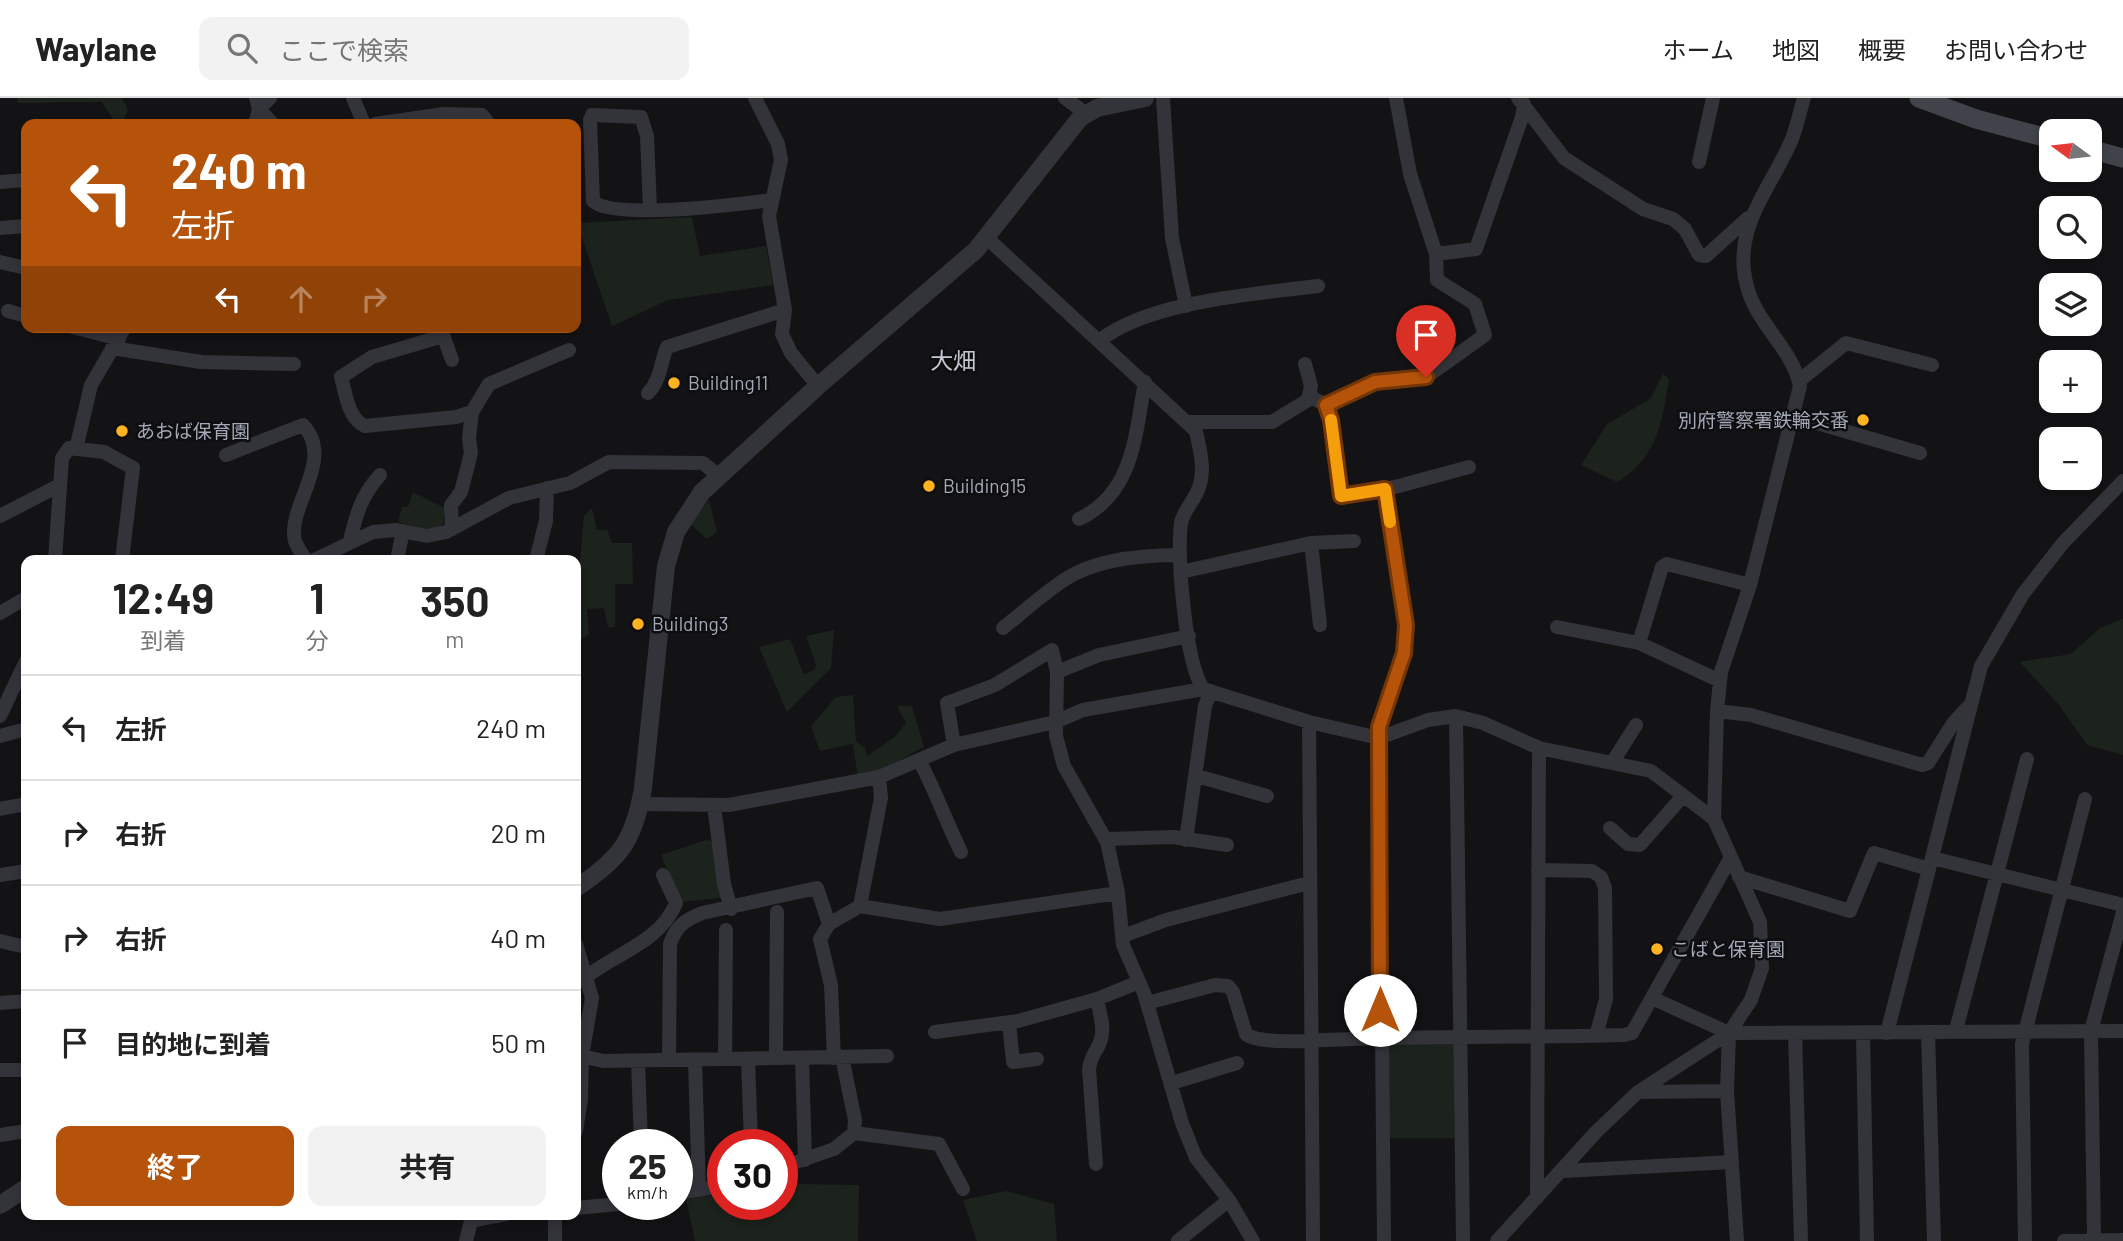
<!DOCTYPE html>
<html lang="ja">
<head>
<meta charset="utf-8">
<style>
	:root { --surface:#fff; --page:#f2f2f2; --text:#222; --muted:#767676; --line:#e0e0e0; --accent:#b45309 }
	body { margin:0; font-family:Barlow,"Noto Sans JP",sans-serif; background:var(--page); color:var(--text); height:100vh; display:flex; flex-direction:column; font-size:26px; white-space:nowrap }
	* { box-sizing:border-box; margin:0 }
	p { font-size:23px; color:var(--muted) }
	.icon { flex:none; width:38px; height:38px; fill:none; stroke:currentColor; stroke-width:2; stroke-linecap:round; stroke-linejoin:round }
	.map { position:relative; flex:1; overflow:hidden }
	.side { position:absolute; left:21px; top:457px; width:560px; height:665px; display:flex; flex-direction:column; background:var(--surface); border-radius:14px; box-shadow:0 4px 10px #0003 }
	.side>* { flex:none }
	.top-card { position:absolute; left:21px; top:21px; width:560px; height:214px; border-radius:14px; box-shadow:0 4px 10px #0003; background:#b45309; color:#fff; overflow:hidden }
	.needle { width:46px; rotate:285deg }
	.buttons { position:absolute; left:2039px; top:21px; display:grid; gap:14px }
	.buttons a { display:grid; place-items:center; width:63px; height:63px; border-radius:14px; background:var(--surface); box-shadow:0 4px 10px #0003; font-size:35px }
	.speed { position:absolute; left:602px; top:1031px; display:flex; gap:14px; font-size:35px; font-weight:700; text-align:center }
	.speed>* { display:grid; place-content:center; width:91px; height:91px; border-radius:50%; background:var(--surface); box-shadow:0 4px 10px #0003; line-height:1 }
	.speed small { font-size:18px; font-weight:400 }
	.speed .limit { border:10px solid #d22; background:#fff; color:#111 }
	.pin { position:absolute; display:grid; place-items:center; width:60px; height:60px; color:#fff; margin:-72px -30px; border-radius:50% 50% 50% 0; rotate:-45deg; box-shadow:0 0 7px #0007 }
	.pin .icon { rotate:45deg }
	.me { position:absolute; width:77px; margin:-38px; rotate:0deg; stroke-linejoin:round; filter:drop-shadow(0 0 5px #0008) }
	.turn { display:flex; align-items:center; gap:24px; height:147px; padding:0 35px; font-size:32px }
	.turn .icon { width:91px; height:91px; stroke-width:2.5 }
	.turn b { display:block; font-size:49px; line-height:60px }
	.lanes { display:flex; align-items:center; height:66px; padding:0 35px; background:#0003; justify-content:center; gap:35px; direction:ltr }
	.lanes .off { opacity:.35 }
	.eta { display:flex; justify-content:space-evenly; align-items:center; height:119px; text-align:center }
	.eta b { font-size:42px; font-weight:700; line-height:49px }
	.cta { display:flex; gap:14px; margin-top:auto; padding:14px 35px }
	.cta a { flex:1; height:80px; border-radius:14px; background:var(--accent); color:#fff; font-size:28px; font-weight:700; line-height:80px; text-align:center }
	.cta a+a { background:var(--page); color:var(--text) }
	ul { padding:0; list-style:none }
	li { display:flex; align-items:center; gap:21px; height:105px; padding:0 35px; border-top:2px solid var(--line) }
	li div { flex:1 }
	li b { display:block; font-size:26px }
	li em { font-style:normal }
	header { display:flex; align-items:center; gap:42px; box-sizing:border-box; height:98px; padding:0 35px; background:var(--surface); border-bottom:2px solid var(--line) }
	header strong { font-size:33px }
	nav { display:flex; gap:38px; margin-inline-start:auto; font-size:24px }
	.search { width:490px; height:63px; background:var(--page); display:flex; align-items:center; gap:18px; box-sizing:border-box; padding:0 24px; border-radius:14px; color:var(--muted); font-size:26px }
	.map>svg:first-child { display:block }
</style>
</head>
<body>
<header>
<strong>Waylane</strong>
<div class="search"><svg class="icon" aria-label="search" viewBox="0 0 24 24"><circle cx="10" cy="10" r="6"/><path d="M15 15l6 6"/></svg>ここで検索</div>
<nav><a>ホーム</a><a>地図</a><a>概要</a><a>お問い合わせ</a></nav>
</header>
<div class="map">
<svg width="2123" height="1143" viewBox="0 0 2123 1143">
	<rect width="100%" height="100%" fill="#131315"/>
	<path fill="#1b231c" d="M17 0H122L128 12 121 26H116L102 4 18 5Z
		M692 119 700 158 766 148 773 187 668 202 612 228 577 125Z
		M1663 276 1669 281C1662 325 1658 359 1617 384L1581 367 1607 326 1650 301Z
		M413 394 445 410 443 427 428 434 398 424 402 409H408Z
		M709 402 717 434 707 441 690 426Z
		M592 410 597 432H607L612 445H632L633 486H615V529H608L604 510 587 511 589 536 576 545V477L579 474 584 418Z
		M2123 521V657L2087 647 2059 607 2020 564 2071 556 2100 530Z
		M834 532 831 570 787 614 759 549 790 541 804 577 815 571 816 567 806 538Z
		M853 597 856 644 865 650 867 658 895 639 906 625 897 608H912L924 649 889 668 858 679 853 646 820 653 811 628 836 599Z
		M706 742 713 743 726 799 681 804 661 757Z
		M1385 942 1455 943 1454 1040H1384Z
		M793 1074 798 1086 859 1087 858 1143H695L686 1101 723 1096V1106H782V1078Z
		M1006 1093 1054 1106 1057 1143H977L963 1102Z"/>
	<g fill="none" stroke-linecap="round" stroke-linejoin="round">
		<path stroke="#33343a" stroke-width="14" d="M256 0 259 11 273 26
			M353 0 364 26
			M755 0 778 46 781 62 769 118 785 212 782 236 791 255 818 288
			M1065 0 1085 15
			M1163 0 1172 140 1186 208
			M1518 0 1564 60 1643 111 1673 121 1685 131 1699 157 1706 158 1748 120
			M255 26 259 11 270 0
			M375 26 444 16 482 17 489 26
			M1699 64 1713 0
			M0 84 26 82
			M650 111 647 38 641 19 592 17 590 22 593 103C612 123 741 106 772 102
			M0 130 26 128
			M987 140 1196 333C1200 353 1206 372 1198 392 1194 403 1183 413 1181 425 1177 460 1185 562 1203 591L1309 624 1379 640 1428 622 1456 618 1483 625 1539 650 1651 673 1714 721
			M1436 156 1476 151 1522 19 1524 6
			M0 164 26 170
			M8 213 26 218
			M73 229 119 241
			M441 231 452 262
			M443 238 372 259 341 279C346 296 348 321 365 328L456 319 472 314 489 286 569 252
			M1099 243C1149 203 1256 196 1318 188
			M112 250 201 264 294 266
			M1799 283 1846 245 1932 267
			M648 295C661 282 660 265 667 249L785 212
			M1309 298 1326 307 1331 322 1341 398 1395 389 1469 369
			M1326 307 1375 284 1426 279 1485 237 1475 206 1437 182 1436 156 1410 76 1396 0
			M1793 318 1920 355
			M1186 324H1272L1308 302 1311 288 1305 266
			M76 351 91 287 125 229
			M226 357 303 327C336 362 286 409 295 443 297 449 302 456 306 462
			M0 418 60 387
			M1079 421C1134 395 1135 337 1145 284
			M452 431 451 407 461 394 471 355 469 340 472 314
			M350 443C356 417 361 398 380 377
			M1311 445 1320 527
			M55 462 62 360 69 350 104 354 133 370 122 462
			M314 462 373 434 396 432 427 438 446 434 509 400 570 385 609 364 703 365 719 378
			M397 462 403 433
			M536 462 546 423 547 390
			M1181 474 1311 445 1354 443
			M0 515 26 500
			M1557 529 1639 545 1720 583
			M1003 530C1023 514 1043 496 1064 482 1095 461 1144 457 1180 457
			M1639 545 1662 469 1667 466 1750 487
			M1057 574 1099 557 1189 538
			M1717 613 1751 617 1922 667 1928 665 1954 624 1969 608
			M0 618 26 563
			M1456 618 1463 1143
			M1309 624 1313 1143
			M0 638 26 631
			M954 647 947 605 995 587 1052 552 1057 574 1056 638 1064 668 1107 744 1118 795 1123 847 1144 895 1182 1025 1196 1060 1229 1102 1253 1143
			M919 662C935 692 946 723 961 754
			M1612 665 1636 627
			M1197 678 1267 698
			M640 706 729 707 879 679 954 647 1055 624 1083 612 1203 591
			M714 707 724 786 731 811
			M0 711 26 706
			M1610 730 1628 746 1640 747 1682 699
			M1106 741 1173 739 1227 747
			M1186 742 1205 608 1211 593
			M1932 760 2123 807
			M1538 772 1592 773 1601 779 1605 790 1606 901 1596 938
			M0 777 26 773
			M1739 779 1850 813 1874 755 1929 771
			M860 808 881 700 879 679
			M1123 838 1166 822 1309 785
			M0 843 26 849
			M576 846 592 900 582 958 581 1001 576 1033
			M586 879C617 855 661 843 676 805L663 777
			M1652 900 1729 935 2123 933
			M0 905 26 903
			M1147 905 1215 887 1228 888 1233 894 1246 936C1258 946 1308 943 1325 942 1425 937 1524 940 1624 937L1632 935 1730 761
			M1009 924 1013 964 1037 961
			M1956 932 2027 661
			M935 934 1018 923 1097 901 1139 884
			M1928 934 1934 1143
			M1729 935 1727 993 1737 1143
			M1795 935 1801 1143
			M1863 935 1867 1143
			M1887 935 1981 568 2023 496 2063 445 2123 383
			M582 958 603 963 887 958
			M776 960 777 814
			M802 960 805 1062
			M834 960 831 887 820 841 829 826 860 808 940 821 1118 795
			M725 961 726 832
			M748 961 751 1046
			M669 962 670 846C676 828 685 822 702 815L817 790 829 826
			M695 962 699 1092
			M638 963 641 1046
			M0 972H26
			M1172 985 1237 965
			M1638 994 1727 993
			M854 1035 939 1046 963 1091
			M0 1037 26 1033
			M1096 1066 1089 971C1091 955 1098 953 1101 941 1105 929 1099 913 1097 901
			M782 1069 834 1051 854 1035 855 1022 842 959
			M1563 1073 1732 1064
			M677 1095 723 1088
			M1537 1100 1539 650
			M576 1110 619 1106
			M2094 1141 2091 933 2123 814
			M466 1143 471 1123 507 1116
			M555 1143V1116
			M1178 1143 1229 1102
			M1384 1143 1379 629 1404 555 1406 527 1385 391
			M1497 1143 1596 1034 1638 994 1729 935 1751 902 1762 870 1760 824 1714 721 1717 613 1721 574 1750 487 1800 288C1793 253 1760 228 1749 195 1728 133 1770 93 1792 41 1797 28 1800 13 1804 0
			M2025 1143 2022 946 2085 701
			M2064 1143 2123 1142"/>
		<path stroke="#33343a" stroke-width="18" d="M576 790C620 761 634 743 643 690L666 468 676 434 702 394 818 288 976 152 1080 20 1097 10 1145 0
			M0 1107 26 1090"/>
		<path stroke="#41434a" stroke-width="19" d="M1919 0 1976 21 2051 41
			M2090 51 2123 60"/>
	</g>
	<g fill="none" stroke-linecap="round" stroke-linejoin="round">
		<g stroke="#753606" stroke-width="18">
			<path id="route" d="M1380 912 1379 629 1404 555 1406 527 1385 391 1341 398 1331 322 1326 307 1375 284 1426 279"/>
		</g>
		<use href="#route" stroke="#b45309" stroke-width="12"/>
		<path stroke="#f59e0b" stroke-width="12" d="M1331 322 1341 398 1385 391 1390 424"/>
	</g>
	<g fill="#ffb320" stroke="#0e0e10" stroke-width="2.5">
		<circle cx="674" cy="285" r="7"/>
		<circle cx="1863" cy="322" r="7"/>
		<circle cx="122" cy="333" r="7"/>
		<circle cx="929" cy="388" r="7"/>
		<circle cx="638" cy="526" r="7"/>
		<circle cx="1657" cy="851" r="7"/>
	</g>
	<g text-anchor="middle" stroke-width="5" stroke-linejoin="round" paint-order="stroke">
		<g font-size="19" fill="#a3a9b7" stroke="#0e0e10" text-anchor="start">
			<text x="688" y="292">Building11</text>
			<text x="1849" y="329" text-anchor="end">別府警察署鉄輪交番</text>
			<text x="136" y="340">あおば保育園</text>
			<text x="943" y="395">Building15</text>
			<text x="652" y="533">Building3</text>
			<text x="1671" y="858">こばと保育園</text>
		</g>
		<g font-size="23" fill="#c4c8d2" stroke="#0e0e10">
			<text x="953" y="271">大畑</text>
		</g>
	</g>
</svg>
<div class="buttons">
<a><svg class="needle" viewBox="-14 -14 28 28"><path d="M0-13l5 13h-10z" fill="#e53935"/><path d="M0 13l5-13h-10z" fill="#767676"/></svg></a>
<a><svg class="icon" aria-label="search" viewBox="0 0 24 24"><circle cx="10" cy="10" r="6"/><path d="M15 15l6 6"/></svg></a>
<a><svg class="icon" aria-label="layers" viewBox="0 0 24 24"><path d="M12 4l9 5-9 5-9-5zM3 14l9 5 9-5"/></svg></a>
<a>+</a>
<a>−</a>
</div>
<div class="speed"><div>25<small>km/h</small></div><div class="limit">30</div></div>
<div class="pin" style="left:1426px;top:279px;background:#d93025"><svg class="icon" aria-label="arrive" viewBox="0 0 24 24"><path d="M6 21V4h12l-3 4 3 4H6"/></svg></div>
<svg class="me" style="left:1380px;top:912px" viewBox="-20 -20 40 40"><circle r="19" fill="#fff"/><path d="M0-13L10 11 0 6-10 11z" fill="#b45309"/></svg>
<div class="top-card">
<div class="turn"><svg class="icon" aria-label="left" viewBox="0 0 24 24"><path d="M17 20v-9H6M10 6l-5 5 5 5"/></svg><div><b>240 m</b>左折</div></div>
<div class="lanes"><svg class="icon" aria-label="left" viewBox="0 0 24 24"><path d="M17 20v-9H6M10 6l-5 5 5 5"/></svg><svg class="icon off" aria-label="ahead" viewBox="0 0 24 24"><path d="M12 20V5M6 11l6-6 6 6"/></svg><svg class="icon off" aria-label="right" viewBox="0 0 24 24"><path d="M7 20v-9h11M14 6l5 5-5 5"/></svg></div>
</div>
<section class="side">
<div class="eta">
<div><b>12:49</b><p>到着</p></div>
<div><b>1</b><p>分</p></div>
<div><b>350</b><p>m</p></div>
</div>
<ul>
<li><svg class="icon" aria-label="left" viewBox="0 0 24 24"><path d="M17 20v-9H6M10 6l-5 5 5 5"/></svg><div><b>左折</b></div><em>240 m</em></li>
<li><svg class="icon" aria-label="right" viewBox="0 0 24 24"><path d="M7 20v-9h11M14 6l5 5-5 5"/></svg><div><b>右折</b></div><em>20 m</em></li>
<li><svg class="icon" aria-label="right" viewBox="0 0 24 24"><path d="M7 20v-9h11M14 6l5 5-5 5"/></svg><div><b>右折</b></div><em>40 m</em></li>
<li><svg class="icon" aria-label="arrive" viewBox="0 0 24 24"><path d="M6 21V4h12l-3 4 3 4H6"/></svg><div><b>目的地に到着</b></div><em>50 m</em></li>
</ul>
<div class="cta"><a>終了</a><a>共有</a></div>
</section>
</div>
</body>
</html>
